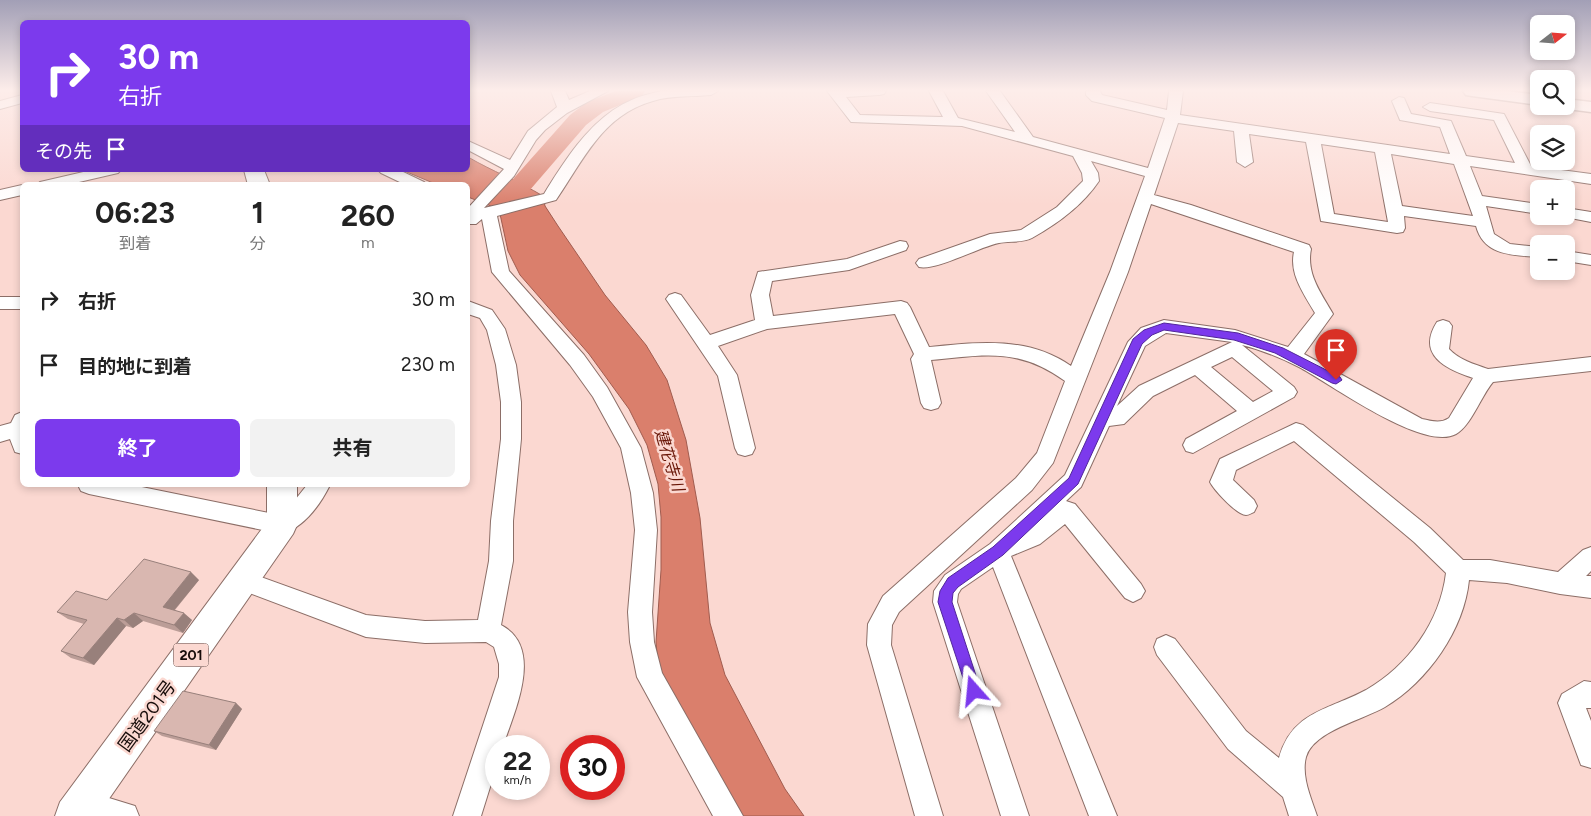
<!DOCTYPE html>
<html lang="ja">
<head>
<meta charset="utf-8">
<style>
	:root { --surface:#fff; --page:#f2f2f2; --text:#222; --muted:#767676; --accent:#7c3aed }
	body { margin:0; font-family:Figtree,"Noto Sans JP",sans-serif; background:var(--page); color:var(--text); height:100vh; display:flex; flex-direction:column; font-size:19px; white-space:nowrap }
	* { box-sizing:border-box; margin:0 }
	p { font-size:16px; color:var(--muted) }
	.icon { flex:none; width:28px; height:28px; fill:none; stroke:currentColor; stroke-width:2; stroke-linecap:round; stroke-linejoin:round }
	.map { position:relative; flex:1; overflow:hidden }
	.details { position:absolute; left:20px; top:182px; width:450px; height:305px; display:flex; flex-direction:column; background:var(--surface); border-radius:8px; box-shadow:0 2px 8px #0003 }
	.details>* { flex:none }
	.guide { position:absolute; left:20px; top:20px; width:450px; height:152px; border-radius:8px; box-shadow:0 2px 8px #0003; background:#7c3aed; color:#fff; overflow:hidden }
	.needle { width:32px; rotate:73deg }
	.buttons { position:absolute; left:1530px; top:15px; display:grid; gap:10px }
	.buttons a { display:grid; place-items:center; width:45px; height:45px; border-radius:8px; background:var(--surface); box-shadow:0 2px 8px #0003; font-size:25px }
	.speed { position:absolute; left:485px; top:735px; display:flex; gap:10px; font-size:25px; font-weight:700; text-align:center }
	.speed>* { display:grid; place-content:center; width:65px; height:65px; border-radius:50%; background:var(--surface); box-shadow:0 2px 8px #0003; line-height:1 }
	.speed small { font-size:12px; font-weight:400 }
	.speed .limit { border:8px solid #d22; background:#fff; color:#111 }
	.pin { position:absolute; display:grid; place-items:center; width:42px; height:42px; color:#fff; margin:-51px -21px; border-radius:50% 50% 50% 0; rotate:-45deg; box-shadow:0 0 5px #0007 }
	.pin .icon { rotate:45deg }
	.me { position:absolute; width:55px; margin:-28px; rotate:342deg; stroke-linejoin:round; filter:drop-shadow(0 0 4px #0008) }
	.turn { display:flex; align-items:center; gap:18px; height:105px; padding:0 15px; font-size:22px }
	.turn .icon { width:65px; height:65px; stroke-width:2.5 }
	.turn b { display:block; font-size:35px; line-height:42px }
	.then { display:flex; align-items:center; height:48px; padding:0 15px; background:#0003; gap:10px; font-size:19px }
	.eta { display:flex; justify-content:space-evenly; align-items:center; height:85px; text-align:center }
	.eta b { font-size:30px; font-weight:700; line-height:35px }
	.action { display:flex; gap:10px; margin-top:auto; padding:10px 15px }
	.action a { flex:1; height:58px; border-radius:8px; background:var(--accent); color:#fff; font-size:20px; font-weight:700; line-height:58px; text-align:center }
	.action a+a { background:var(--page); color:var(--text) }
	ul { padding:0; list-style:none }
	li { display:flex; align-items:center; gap:15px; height:65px; padding:0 15px }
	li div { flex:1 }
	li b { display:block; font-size:19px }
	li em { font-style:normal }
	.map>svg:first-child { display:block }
</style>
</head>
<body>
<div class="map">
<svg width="1591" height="816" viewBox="0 0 1591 816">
	<rect width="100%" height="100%" fill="#fbd8d1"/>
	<path fill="#da7f6c" stroke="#a05c4f" d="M468 157C492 171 518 181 543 196L545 206 558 226 605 295 646 345 667 380 686 440 700 518 710 623 725 675 785 789 804 816H741L682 722 658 666 656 642 661 570V517L658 484 647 445 629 409 589 354 520 275 508 251 500 214 496 208 468 197V185H438L402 170H468Z"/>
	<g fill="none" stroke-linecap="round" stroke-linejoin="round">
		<path fill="#da7f6c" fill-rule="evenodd" d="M616 91H645L642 96 603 112 586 125 523 198 514 201 505 198 501 193 505 188 570 115 587 102Z"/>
		<g stroke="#8c6e67" stroke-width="2">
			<path id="minor" d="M551 91H565L569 100 590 91H608L567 113 545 130 536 140 514 176 484 208 544 194C590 119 624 80 718 91L711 95C692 97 672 95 653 101 602 115 583 161 556 200L497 216 509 271 584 355 607 387 641 448 653 493 657 530 652 612 654 642 662 673 743 816H713L637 677 630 642 628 612 635 530 631 493 621 448 593 397 570 365 492 272 482 219 476 224H468L469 207 504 169 468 150V141L510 160 528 131 557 107Z
				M827 91H886L884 94 879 95 846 97 860 115 943 117 929 91H943L958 118 1015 132 986 91H1000L1033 137 1148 168 1165 118 1092 101 1086 95V91H1100L1102 95 1167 110 1169 91H1183L1180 115 1450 154 1440 127 1400 120 1392 101 1399 97 1404 98 1411 114 1451 121 1466 156 1515 163 1494 120 1430 111 1423 107 1430 103 1504 114 1531 166 1591 174V184L1470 166 1482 196 1539 204V214L1486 206 1494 234 1510 244 1539 247V257C1512 255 1484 256 1476 226L1404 216 1405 228 1403 232 1397 233 1321 221 1306 142 1249 134 1253 162 1245 167 1237 162 1234 131 1178 123 1154 195 1191 205 1309 245 1311 249C1306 274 1321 293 1333 314L1304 354 1422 419C1432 421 1440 424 1449 418L1473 378C1446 369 1416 355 1437 322L1443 320 1449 322 1452 326 1449 349C1459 360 1474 364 1488 369L1591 357V371L1493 382C1481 396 1471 426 1456 434 1423 452 1331 384 1299 367 1281 358 1262 350 1242 345L1294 387 1297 392 1294 397 1193 453 1186 451 1183 445 1186 439 1237 411 1195 375 1153 396 1124 424 1109 426 1081 487 1066 501 1075 504 1141 584 1145 591 1141 598 1133 602 1125 598 1065 524 1040 544 1011 556 1117 816H1089L993 567 961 589 958 594 957 602 1029 816H1001L933 602 934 591 945 575 990 544 1065 475 1128 342 1141 328 1164 320 1235 330 1288 347 1315 313C1304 294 1289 274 1294 252L1151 204 1128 272 1053 463 1032 490 899 612 892 625 891 645 943 816H915L867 645 868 624 883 596 1016 478 1037 453 1065 381C1018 347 984 355 931 360L941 403 938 408 931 410 924 408 921 403 911 359 914 354 895 314 767 329 718 346 737 375 755 448 752 454 745 456 738 454 735 448 718 376 666 299 669 295 675 293 681 295 710 335 755 320 751 295 758 272 847 259 900 241 906 242 908 246 906 250 849 270 772 281 769 295 773 316 901 301 907 303 910 307 929 347C978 342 1028 336 1071 366L1110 272 1145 176 1091 161 1098 173 1099 181C1083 205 1057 224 1032 238 1023 243 1009 241 999 243 979 247 936 271 919 267L916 263 919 259 990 234 1021 230 1057 207 1083 181 1082 173 1073 156 962 126 851 122ZM1321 144 1375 152 1388 222 1334 214ZM1391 154 1454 164 1473 216 1402 206ZM1166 333 1232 342 1139 386 1117 406 1145 346ZM1232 357 1273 391 1253 402 1211 367Z
				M22 95V103L0 109V101Z
				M92 170H121L118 173 66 185H37L40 182Z
				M378 170H399L424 182 427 185H406L381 173Z
				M22 185V195L0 200V190Z
				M1566 208 1591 212V222L1560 216H1566Z
				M1566 251 1591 255V265L1566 261Z
				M0 297H22V309H0Z
				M468 301 492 310 505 329 516 365 521 402V439L513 521V561L501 625C545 648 514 712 503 746H496V768L481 816H453L499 677V664L494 647 486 642 425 643 366 637 236 588 232 581 236 574 244 571 366 615 425 621 478 620 489 561 491 521 501 439V402L496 365 487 330 480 318 468 314Z
				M22 412V454L15 452 10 439 0 442V426L11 423 15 415Z
				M1296 423 1303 425 1430 528 1463 560H1490L1558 572 1583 550 1591 547V571L1586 576H1591V598L1560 594 1507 583 1469 580C1464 630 1428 681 1385 707 1365 719 1313 731 1306 757 1301 776 1311 798 1317 816H1289L1283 797 1228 749 1157 655 1154 647 1157 639 1166 635 1175 639 1246 731 1279 758C1292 711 1329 710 1366 690 1408 666 1440 622 1446 573L1414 542 1294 441 1236 470 1233 480 1254 500 1257 506 1254 512C1251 513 1249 515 1246 515 1237 515 1214 490 1210 482L1220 459Z
				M78 485H132L279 515 291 505 307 485H330C320 505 304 527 282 534L89 494 81 491Z
				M1584 681 1591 682V708H1586L1591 721V768L1581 765 1558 703 1562 694Z
				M83 790 135 806 139 816H78L73 814 69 804 73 794Z"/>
		</g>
		<g stroke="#8c6e67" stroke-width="3">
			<path id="tertiary" d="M1463 91H1507L1539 95V105L1472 96 1466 95Z
				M1566 99 1591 102V112L1560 108 1566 106Z"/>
		</g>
		<g stroke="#8c6e67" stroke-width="2">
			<path id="trunk" d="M244 170H264L270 185H248Z
				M267 485H297V525L293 534 97 816H55L60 802 267 522Z"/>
		</g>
		<use href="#minor" fill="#fff" fill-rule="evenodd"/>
		<use href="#tertiary" fill="#fff" fill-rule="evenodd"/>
		<use href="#trunk" fill="#fff" fill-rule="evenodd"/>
	</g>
	<path fill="#bb9d97" d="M199 580 175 610 192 620 183 633 143 621 133 628 126 626 94 665 71 658 61 651 84 624 68 619 57 612 107 600Z
		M236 703 242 709 216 750 162 736 154 731Z"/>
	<path fill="#98807b" d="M191 572 199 580 171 614 163 607Z
		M134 613 143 621 133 628 124 620Z
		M184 613 192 620 183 633 174 625Z
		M117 618 126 626 94 665 83 658Z
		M236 703 242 709 216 750 209 745Z"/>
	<path fill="#d9b7b0" stroke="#98807b" d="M144 559 191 572 163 607 184 613 174 625 134 613 124 620 117 618 83 658 61 651 87 620 57 612 76 591 107 600Z
		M183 691 236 703 209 745 154 731Z"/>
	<linearGradient id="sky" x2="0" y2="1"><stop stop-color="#a29fb6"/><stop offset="0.44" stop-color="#fdedea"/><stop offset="1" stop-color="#fdedea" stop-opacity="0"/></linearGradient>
	<rect width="1591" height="205" fill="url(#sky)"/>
	<path fill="#7c3aed" stroke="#51269a" d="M1164 323 1238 333 1283 348 1340 377 1342 380 1336 384 1332 383 1275 353 1234 340 1164 330 1152 335 1142 344 1078 484 1003 555 958 587 953 593 952 602 981 691 979 696 974 698 969 696 938 602 940 591 948 578 993 547 1069 478 1133 339 1144 330Z"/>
	<g text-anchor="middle" stroke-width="5" stroke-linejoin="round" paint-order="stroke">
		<rect fill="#fbd8d1" stroke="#5b4946" stroke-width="1" x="173.5" y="643.5" width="35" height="23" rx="4"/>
		<g font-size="14" font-weight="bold" fill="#170c0a">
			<text x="191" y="660">201</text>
		</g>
		<g font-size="16" font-style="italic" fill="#681506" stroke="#fbd8d1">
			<text transform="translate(670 460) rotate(73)" y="6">建花寺川</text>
		</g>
		<g font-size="18" fill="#170c0a" stroke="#fbd8d1">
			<text transform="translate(147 716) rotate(-54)" y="6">国道201号</text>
		</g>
	</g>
</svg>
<div class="buttons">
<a><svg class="needle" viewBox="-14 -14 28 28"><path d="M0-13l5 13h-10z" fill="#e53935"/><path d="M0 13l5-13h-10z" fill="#767676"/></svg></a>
<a><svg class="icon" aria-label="search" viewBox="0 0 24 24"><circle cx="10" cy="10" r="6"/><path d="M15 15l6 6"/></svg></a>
<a><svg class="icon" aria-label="layers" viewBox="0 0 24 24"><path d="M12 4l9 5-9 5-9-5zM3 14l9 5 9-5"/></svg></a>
<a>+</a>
<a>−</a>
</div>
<div class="speed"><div>22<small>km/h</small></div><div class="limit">30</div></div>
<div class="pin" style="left:1336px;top:380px;background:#d93025"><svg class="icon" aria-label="arrive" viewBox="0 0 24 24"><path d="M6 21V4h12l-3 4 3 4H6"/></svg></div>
<svg class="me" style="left:974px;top:691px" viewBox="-20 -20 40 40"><path d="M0-17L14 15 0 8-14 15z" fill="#7c3aed" stroke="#fff" stroke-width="4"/></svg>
<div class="guide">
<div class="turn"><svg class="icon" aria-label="right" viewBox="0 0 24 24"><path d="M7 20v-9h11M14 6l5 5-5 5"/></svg><div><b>30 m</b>右折</div></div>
<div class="then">その先<svg class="icon" aria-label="arrive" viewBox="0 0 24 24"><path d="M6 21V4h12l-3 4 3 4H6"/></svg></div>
</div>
<section class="details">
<div class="eta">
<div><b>06:23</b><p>到着</p></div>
<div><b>1</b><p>分</p></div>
<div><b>260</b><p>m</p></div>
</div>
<ul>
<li><svg class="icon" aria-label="right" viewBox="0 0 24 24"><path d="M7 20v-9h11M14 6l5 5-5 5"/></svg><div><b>右折</b></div><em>30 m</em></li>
<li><svg class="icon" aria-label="arrive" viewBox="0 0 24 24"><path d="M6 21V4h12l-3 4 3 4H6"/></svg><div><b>目的地に到着</b></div><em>230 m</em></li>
</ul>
<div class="action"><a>終了</a><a>共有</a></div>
</section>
</div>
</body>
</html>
